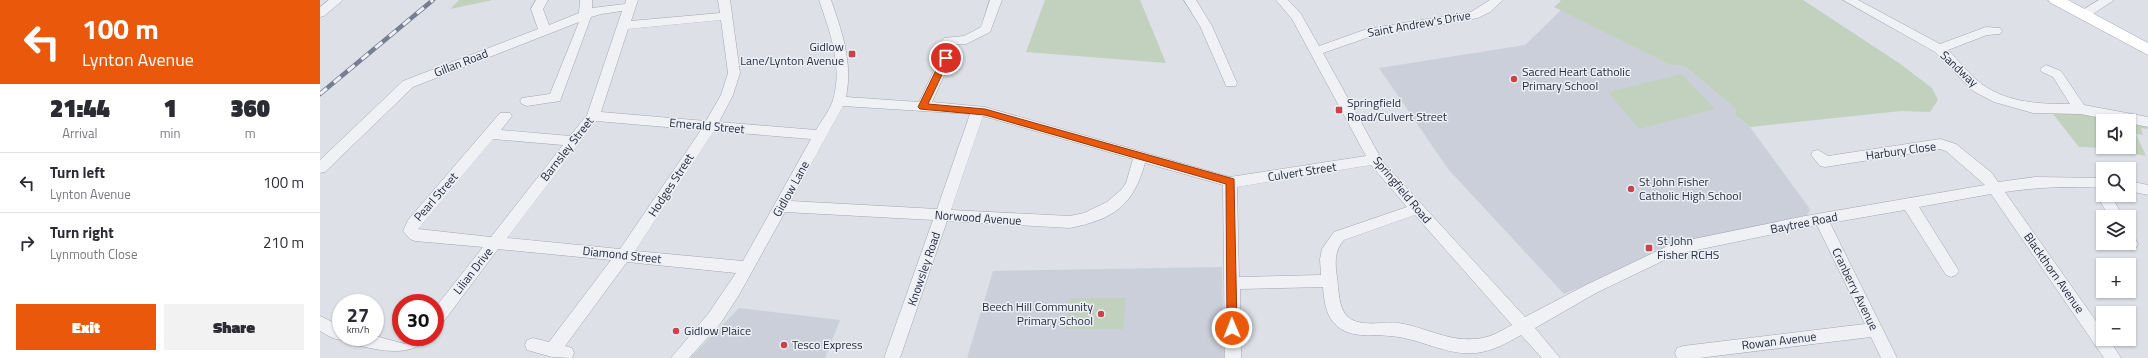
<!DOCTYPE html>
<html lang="en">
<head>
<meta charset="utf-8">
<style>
	:root { --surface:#fff; --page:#f2f2f3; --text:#2b2b33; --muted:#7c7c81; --line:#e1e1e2; --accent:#ea580c }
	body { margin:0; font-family:"Titillium Web",sans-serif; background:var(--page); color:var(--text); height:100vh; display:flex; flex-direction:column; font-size:15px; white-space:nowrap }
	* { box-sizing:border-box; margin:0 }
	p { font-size:13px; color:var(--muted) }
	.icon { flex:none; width:22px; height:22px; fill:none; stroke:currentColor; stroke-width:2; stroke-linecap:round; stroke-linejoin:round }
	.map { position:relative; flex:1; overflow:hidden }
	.panel { display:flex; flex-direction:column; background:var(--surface); width:320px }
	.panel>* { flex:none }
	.hud { background:#ea580c; color:#fff; overflow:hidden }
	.buttons { position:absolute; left:1776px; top:114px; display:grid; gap:8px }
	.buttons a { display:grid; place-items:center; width:40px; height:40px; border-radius:0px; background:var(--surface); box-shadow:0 1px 3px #0004; font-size:20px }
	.speed { position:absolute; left:12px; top:294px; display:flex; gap:8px; font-size:20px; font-weight:700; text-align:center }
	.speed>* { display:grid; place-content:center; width:52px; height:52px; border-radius:50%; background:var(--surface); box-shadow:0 1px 3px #0004; line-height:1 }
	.speed small { font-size:10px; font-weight:400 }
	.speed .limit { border:6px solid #d22; background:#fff; color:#111 }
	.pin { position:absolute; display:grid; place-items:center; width:34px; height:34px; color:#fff; margin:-17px; border:2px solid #fff; border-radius:50%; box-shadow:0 1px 4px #0007 }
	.me { position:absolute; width:44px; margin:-22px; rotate:359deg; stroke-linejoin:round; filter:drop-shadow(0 0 3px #0008) }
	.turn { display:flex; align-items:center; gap:14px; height:84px; padding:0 16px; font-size:18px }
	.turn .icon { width:52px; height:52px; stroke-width:2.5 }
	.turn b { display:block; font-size:28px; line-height:34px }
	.eta { display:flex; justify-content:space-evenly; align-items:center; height:68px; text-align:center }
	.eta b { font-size:24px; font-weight:800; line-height:28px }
	.cta { display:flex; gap:8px; margin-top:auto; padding:8px 16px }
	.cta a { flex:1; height:46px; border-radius:0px; background:var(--accent); color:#fff; font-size:16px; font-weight:800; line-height:46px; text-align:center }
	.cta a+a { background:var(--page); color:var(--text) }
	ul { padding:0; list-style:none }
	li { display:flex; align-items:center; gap:12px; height:60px; padding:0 16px; border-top:1px solid var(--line) }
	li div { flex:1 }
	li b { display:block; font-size:15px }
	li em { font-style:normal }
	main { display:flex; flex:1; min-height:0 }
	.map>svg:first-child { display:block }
</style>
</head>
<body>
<main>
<section class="panel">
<div class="hud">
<div class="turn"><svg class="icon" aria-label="left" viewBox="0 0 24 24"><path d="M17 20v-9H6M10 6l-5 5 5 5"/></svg><div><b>100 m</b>Lynton Avenue</div></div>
</div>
<div class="eta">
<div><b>21:44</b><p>Arrival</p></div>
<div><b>1</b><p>min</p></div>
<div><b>360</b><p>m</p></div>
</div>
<ul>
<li><svg class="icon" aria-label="left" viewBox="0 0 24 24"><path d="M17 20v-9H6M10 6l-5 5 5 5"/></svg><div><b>Turn left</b><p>Lynton Avenue</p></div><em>100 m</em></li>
<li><svg class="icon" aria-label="right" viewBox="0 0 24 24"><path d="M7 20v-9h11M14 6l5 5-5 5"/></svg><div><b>Turn right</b><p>Lynmouth Close</p></div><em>210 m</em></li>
</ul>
<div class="cta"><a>Exit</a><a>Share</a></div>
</section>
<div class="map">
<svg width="1828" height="358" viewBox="0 0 1828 358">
	<rect width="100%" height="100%" fill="#dde0e7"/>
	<path fill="#cbcfd9" d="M1241 10 1350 65H1360L1367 68 1416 109 1415 115 1430 127 1490 209 1485 222 1354 249 1244 294 1128 169 1059 68 1205 45Z
		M902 267 904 358H647L673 271Z
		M419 308 520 320 505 358H370Z"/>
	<path fill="#c1d1be" d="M139 0H173L130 9Z
		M725 0H820L846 63 706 52Z
		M1239 0H1483L1579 63 1612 88 1618 100 1610 112 1581 111 1430 127 1415 115 1416 109 1367 68 1360 65H1350L1234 7 1241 1Z
		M1362 74 1395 109 1319 129 1288 92Z
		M1733 114H1764L1807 121H1783V147H1809V121L1828 125V129L1821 128 1823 135 1816 134 1826 156 1785 148 1759 147Z
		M750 298H806L803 329H746Z"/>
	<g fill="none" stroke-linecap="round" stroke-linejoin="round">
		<g stroke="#a2a7b1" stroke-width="1">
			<path id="minor" d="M9 0H23L4 16 0 17V7Z
				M216 0H228L223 9 229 25 259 13 260 0H272V8L305 4 306 0H318L311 21 400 13 398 0H410L420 73 413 95 399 122 496 130C502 120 510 110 513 100 523 66 510 32 499 0H511C522 32 533 62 526 97L599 102 620 58 626 54 632 58 612 102 665 107 910 177 1046 156 972 19 956 0H968L981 14 999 46 1047 29 1151 12 1170 0H1183L1170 12 1158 18 1049 37 1003 53 1063 162 1205 317 1266 285 1354 243 1485 216 1665 185 1626 151 1620 149 1505 167 1500 166 1491 155 1493 151 1498 150 1508 156 1620 139 1636 144 1672 173 1678 182 1715 177 1783 178V188C1750 186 1718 187 1685 192L1783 331V339H1789L1801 358H1784L1671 194 1599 207 1639 271 1636 275 1631 277 1626 275 1585 210 1510 223 1577 358H1561L1551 337 1379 358H1357L1355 353 1357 348 1363 346 1545 324 1497 225 1357 254 1276 293 1215 328 1240 358H1222L1201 335C1187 343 1173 351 1156 353 1126 356 1100 338 1070 336 1052 334 1032 339 1017 326 1006 317 1004 301 1003 287L920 289 921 358H905L903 185 825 163C813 206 794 219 750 228L627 221 580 358H564L613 220 465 212 419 295 400 324 369 358H351L388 314 416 273 307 262 245 346 252 348 254 353 252 358 232 357 207 350 205 345 207 340 213 338 229 342 291 260 178 249 121 325 115 327V308L163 247 95 241 90 239 83 231 88 220 180 113H190L192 116 181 130 250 136 267 115 302 11 281 14 271 17 240 101 207 106 202 104 200 101 202 98 230 94 259 22 93 87 5 172 0 173V160L83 81 218 29 211 9ZM401 20 408 73 401 95 386 121 281 112 308 29ZM523 106 650 114 617 209 471 201ZM663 116 813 159 806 183 801 190 787 202 764 213 750 216 631 210ZM276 121 381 130 300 249 187 238ZM394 131 491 139 423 261 315 251ZM173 139 243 145 171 237 98 229ZM1051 165 1087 207 1014 232 1002 249 1000 259 1001 275 919 277 917 187ZM1095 215 1192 325C1179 332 1168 339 1153 339 1127 341 1104 327 1079 323 1063 321 1041 328 1028 317 1018 308 1019 290 1017 277 1015 263 1014 251 1024 240Z
				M670 0H682L670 32 646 44H624L622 41 624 38 644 36 661 27Z
				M864 0H876L892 26 917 83 916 86H906L905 83 880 26Z
				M1523 0H1538L1620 44 1666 27 1680 28 1682 31 1680 34 1667 35 1628 50C1639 61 1650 76 1663 85 1689 103 1720 104 1750 104L1733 77 1722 72 1720 69 1726 65 1741 71 1764 105 1828 117V127L1809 123V121H1798L1760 114 1713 113 1674 102 1653 91 1615 52Z
				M1779 0H1794L1767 18H1759L1757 15 1759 12Z
				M1809 181 1828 185V195L1809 191Z
				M1783 190V195H1791L1803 217H1789L1777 195 1779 191Z
				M1809 234 1814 236 1818 244 1816 248 1811 250 1806 248 1803 243H1809Z
				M0 316 21 326V337L55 336 85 344 91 337H109C92 358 61 351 32 344L25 339C17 342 7 335 0 331Z"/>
		</g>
		<g stroke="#9ca4b3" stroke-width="1">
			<path id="major" d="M1728 0H1748L1828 43V55L1731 3Z"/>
		</g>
		<use href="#minor" fill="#f0f1f5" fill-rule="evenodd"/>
		<use href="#major" fill="#fff" fill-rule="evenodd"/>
		<g stroke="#767e91" stroke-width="4.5">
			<path id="rail" d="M0 94 113 0"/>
		</g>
		<use href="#rail" stroke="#eceff5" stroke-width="3" stroke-dasharray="9" stroke-linecap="butt"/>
	</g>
	<path fill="#ea580c" stroke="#983908" d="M626 55 630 58 608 104 665 109 914 179 917 328 916 331 912 332 907 328 906 184 665 115 600 109 598 107 622 58Z"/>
	<g fill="#ce404b" stroke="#eceff5" stroke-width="1.5">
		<rect x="528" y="50" width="8" height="8" rx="2"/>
		<circle cx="1194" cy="79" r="4"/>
		<rect x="1015" y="106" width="8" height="8" rx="2"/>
		<circle cx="1311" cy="189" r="4"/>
		<rect x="1325" y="244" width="8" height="8" rx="2"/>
		<circle cx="781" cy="314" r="4"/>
		<circle cx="356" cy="331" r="4"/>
		<circle cx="464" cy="345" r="4"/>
	</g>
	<g text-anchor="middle" stroke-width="3" stroke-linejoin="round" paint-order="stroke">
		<g font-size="12" fill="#262d3d" stroke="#eceff5">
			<text transform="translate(1099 24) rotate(-10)" y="4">Saint Andrew's Drive</text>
			<text transform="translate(141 63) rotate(-21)" y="4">Gillan Road</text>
			<text transform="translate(1639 69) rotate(43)" y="4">Sandway</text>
			<text transform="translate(387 126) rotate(5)" y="4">Emerald Street</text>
			<text transform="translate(247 149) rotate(-52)" y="4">Barnsley Street</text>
			<text transform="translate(1581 151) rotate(-8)" y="4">Harbury Close</text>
			<text transform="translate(982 172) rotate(-9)" y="4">Culvert Street</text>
			<text transform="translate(351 185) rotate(-57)" y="4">Hodges Street</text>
			<text transform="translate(471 189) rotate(-61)" y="4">Gidlow Lane</text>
			<text transform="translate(1082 190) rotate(50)" y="4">Springfield Road</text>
			<text transform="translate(116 197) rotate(-49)" y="4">Pearl Street</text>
			<text transform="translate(658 218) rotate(4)" y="4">Norwood Avenue</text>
			<text transform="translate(1484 223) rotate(-11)" y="4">Baytree Road</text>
			<text transform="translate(302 255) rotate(6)" y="4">Diamond Street</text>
			<text transform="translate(604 269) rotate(-71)" y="4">Knowsley Road</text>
			<text transform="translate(153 271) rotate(-52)" y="4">Lilian Drive</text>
			<text transform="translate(1734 273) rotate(55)" y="4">Blackthorn Avenue</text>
			<text transform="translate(1535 289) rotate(64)" y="4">Cranberry Avenue</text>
			<text transform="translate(1459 341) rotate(-7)" y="4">Rowan Avenue</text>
		</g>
		<g font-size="12" fill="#262d3d" stroke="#eceff5" text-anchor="start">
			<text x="524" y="51" text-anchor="end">Gidlow<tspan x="524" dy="14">Lane/Lynton Avenue</tspan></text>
			<text x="1202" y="76">Sacred Heart Catholic<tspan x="1202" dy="14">Primary School</tspan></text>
			<text x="1027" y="107">Springfield<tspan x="1027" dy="14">Road/Culvert Street</tspan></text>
			<text x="1319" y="186">St John Fisher<tspan x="1319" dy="14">Catholic High School</tspan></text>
			<text x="1337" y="245">St John<tspan x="1337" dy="14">Fisher RCHS</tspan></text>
			<text x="773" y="311" text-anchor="end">Beech Hill Community<tspan x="773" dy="14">Primary School</tspan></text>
			<text x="364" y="335">Gidlow Plaice</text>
			<text x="472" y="349">Tesco Express</text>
		</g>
	</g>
</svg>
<div class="buttons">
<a><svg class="icon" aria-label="sound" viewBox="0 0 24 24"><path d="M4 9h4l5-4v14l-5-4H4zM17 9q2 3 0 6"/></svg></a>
<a><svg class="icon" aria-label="search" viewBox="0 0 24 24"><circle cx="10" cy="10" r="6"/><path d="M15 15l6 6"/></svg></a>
<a><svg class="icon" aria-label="layers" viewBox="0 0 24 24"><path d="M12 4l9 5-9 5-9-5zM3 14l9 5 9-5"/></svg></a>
<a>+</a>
<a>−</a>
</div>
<div class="speed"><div>27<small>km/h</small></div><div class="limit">30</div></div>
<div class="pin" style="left:626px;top:58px;background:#d93025"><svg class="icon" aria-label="arrive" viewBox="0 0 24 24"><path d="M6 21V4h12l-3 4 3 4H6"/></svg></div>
<svg class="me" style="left:912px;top:328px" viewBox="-20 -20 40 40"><circle r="17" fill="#ea580c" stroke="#fff" stroke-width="3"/><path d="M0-11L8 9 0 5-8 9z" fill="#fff"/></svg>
</div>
</main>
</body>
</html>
